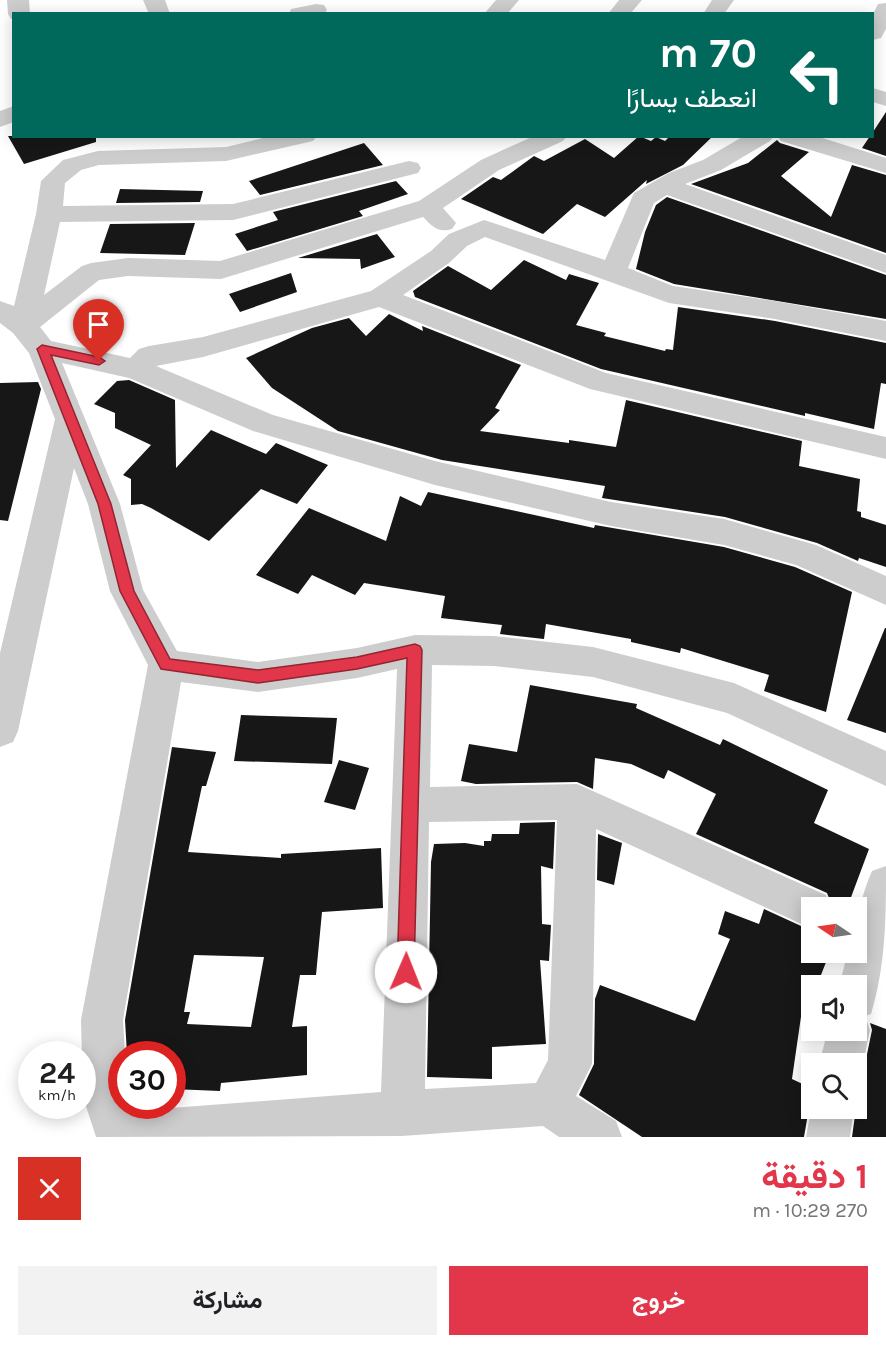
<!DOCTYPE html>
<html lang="ar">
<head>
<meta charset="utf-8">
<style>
	:root { --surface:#fff; --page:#f2f2f2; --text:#202124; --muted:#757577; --accent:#e2374a }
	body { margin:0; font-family:Karla,Vazirmatn,sans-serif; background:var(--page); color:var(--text); direction:rtl; height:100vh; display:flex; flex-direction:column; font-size:22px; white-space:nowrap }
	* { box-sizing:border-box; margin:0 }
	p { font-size:20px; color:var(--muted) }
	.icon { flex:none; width:33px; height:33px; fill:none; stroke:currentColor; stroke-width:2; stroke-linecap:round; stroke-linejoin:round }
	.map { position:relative; height:1137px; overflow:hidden; direction:ltr }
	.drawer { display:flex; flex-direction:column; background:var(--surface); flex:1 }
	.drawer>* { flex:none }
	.banner { position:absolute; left:12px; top:12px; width:862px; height:126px; border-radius:0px; box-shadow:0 3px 15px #0003; direction:rtl; background:#00695c; color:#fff; overflow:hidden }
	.needle { width:39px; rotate:283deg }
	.controls { position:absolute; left:801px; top:897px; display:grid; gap:12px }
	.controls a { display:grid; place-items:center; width:66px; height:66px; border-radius:0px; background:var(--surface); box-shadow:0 3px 15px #0003; font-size:30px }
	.speed { position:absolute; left:18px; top:1041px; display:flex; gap:12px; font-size:30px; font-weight:700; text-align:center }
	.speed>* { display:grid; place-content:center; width:78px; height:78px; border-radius:50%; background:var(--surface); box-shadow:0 3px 15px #0003; line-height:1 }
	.speed small { font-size:15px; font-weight:400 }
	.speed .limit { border:9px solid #d22; background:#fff; color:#111 }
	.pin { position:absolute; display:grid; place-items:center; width:51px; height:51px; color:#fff; margin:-62px -26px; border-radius:50% 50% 50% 0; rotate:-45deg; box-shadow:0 0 6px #0007 }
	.pin .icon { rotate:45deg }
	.me { position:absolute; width:66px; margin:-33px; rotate:1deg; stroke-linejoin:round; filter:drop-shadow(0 0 4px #0008) }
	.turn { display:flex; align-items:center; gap:21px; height:126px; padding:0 18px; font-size:27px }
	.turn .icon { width:78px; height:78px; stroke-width:2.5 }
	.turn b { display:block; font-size:42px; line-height:51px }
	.round { display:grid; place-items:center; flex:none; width:63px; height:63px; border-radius:0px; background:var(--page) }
	.summary { display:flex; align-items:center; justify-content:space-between; height:102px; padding:0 18px }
	h1 { font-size:36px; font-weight:700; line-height:45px; color:var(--accent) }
	.cta { display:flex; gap:12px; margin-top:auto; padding:12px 18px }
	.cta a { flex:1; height:69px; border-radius:0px; background:var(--accent); color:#fff; font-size:24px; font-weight:700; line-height:69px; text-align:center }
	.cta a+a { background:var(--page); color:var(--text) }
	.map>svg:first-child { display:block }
</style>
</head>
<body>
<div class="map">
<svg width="886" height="1137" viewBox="0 0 886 1137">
	<rect width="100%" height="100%" fill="#fff"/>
	<path fill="#171717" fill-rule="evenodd" d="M886 112V156L862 148 870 136H873V132Z
		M8 136H96V142L24 164Z
		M639 136 651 141 656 137 665 141 670 136H713L683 165 646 184 647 180 605 217 577 204 543 234 461 199 493 177 501 180 534 156 544 161 585 139 614 158Z
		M777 140 780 143 809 152 781 176 831 217 852 165 886 175V253L691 184 748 163Z
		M364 143 383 165 260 195 249 181Z
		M396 181 408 194 359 211 363 216 247 251 235 234 278 220 273 212Z
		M120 189 203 191 200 202 116 203Z
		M667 197 886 275V319L674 284 636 269 645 232 656 205Z
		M195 223 185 255 100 253 110 224Z
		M377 234 395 257 361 269 360 259 298 258Z
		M524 260 566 280 569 274 599 283 576 325 606 333 604 336 665 351 666 349 673 350 678 307 775 321 886 343V384L881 383 874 429 805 413V416L601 369 415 297 413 291 448 266 491 290Z
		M291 273 297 292 240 312 229 294Z
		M389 314 423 331 422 326 521 365 495 408 500 410 480 431 569 443V440L616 447 626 400 802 441 799 466 860 479 857 511 861 512V517L886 525V567L859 558 858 561 817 543 725 517 602 498 605 486 442 460 338 431 272 388 246 358 312 328 349 318 366 336Z
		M129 380 175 400 176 468 211 430 266 454 276 443 328 465 297 504 261 489 209 541 151 508 142 504 131 505V479L123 475 151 445 115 428V413L94 404 117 381Z
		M38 382 41 389 8 521 0 520V383Z
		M428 492 594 528 595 525 724 547 795 567 852 592 826 712 764 691 769 675 681 648 680 653 631 642V639L546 624 544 639 500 634 502 625 441 618 445 596 364 583 355 595 312 575 298 594 256 575 309 508 386 541 400 496 421 506Z
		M885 628H886V733L847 720Z
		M530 685 637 704 636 708 720 745 723 739 828 790 814 823 869 849 847 908H833L827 893 696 834 716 794 668 770 664 779 631 764 595 758 593 789 577 782 476 784 461 781 469 744 517 752Z
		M241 715 337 718 332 764 234 761Z
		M172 747 216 752 206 786H202L188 852 281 858V854L381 848 383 908 322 912 316 975H300L292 1027 307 1026V1075L221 1083 220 1091 172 1089V1054H127L125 1020ZM194 955 264 957 251 1027 187 1024 190 1012H184Z
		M339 760 369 768 355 810 324 802Z
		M555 822 553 869 541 866 542 924 551 925 549 961 540 960 546 1044 492 1047V1079L427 1077 431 862 434 844 465 843 484 846V841H491L492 834H519L520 823Z
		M598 834 622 843 614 885 597 880Z
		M764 909 812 931V952H830L819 980 807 975 792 1079 809 1087 803 1108H809L804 1137H642L579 1095 594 1064 595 999 600 985 695 1021 730 939 718 934 725 911 759 924Z
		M870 1023 886 1029V1137H852L856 1108V1081L865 1064 872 1030Z"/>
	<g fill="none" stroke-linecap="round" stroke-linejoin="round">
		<path fill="#cdcdcd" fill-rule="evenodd" d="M7 0H29L30 14H14V19H11L8 14Z
			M143 0H165L170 14H149Z
			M496 0H519L507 14H484Z
			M619 0H642L630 14H608Z
			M712 0H734L724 14H703Z
			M886 3V29L881 38 873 40V14L878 4Z
			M316 4 324 5 327 10 324 14H289L291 9Z
			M873 88 886 92V106L873 102Z
			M14 106V122L0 127V111Z
			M271 136H317L313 141 226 161 99 165 81 170 65 183 63 206 233 204 409 161 418 163 421 168 418 173 233 220 60 222 44 295 82 266 91 263 128 258 220 261 419 201 481 160 534 136H567L563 141 499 170 443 208 456 223 452 229C438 233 433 227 423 217L221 279 128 276 99 280 40 327 51 341 130 358 139 349 149 346 203 337 371 291 431 251 449 234 484 220 605 260 634 193 669 173 703 160 744 136H774L770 141 721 170 685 184 886 255V273L667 195 654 203 628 268 673 286 775 301 886 321V341L775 319 669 303 485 237 467 246 449 263 403 295 606 373 886 437V459L590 389 379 307 203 357 156 366 273 415 435 461 611 502 724 519 816 545 886 576V605L796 565 724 545 611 526 435 485 253 431 129 378 62 363 120 504 143 590 177 651 258 662 357 648 415 635 494 636 593 647 734 683 886 751V786L727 713 593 677 494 666 432 665 430 787 577 784 826 895 831 908H812V929L596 829 592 1064 576 1096 616 1121 622 1137H559L543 1126 402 1136 96 1137 83 1097 81 1020 148 665 110 591 88 504 74 468 18 731 13 742 0 747V653L55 419 29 353 13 333 0 323V301L14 306 36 214 41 181 63 160 98 151 226 147ZM397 669 381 1092 132 1111 130 1106H122V1054H125L123 1020 181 682 258 692 357 678ZM557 820 548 1060 536 1083 425 1089 429 822Z
			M777 136H816L886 158V173L781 141Z
			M886 866C886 918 886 964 871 1014L865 1016 870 1030 863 1064 856 1079V1064H819L828 1030H856V986H839L848 952H856C856 923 860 898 872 871Z
			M812 1104V1108H854L850 1137H806Z"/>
	</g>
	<path fill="#e2374a" stroke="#932430" stroke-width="1.5" d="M42 345 99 357 105 361 99 365 51 355 111 504 134 591 170 659 258 670 357 657 415 644 420 646 422 650 414 972 412 978 406 980 400 978 397 972 407 658 357 669 258 683 161 669 120 591 98 504 37 349Z"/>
</svg>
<div class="controls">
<a><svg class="needle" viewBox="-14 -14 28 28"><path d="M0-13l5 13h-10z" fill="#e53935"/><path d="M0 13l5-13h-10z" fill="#757577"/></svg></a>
<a><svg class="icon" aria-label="sound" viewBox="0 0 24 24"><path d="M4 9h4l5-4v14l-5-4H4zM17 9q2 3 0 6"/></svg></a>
<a><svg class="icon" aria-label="search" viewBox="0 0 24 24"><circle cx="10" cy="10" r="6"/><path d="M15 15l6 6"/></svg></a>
</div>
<div class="speed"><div>24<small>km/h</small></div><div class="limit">30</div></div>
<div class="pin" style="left:99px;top:361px;background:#d93025"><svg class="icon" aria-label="arrive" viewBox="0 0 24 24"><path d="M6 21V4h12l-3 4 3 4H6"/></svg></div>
<svg class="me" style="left:406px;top:972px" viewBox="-20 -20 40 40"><circle r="19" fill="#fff"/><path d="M0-13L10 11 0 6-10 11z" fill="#e2374a"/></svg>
<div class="banner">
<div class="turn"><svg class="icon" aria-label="left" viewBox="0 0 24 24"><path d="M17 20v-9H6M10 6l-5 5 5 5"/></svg><div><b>70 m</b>انعطف يسارًا</div></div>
</div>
</div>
<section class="drawer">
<div class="summary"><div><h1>1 دقيقة</h1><p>270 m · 10:29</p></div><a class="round" style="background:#d93025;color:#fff"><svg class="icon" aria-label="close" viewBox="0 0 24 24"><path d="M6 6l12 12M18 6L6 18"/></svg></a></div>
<div class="cta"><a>خروج</a><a>مشاركة</a></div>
</section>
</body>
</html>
